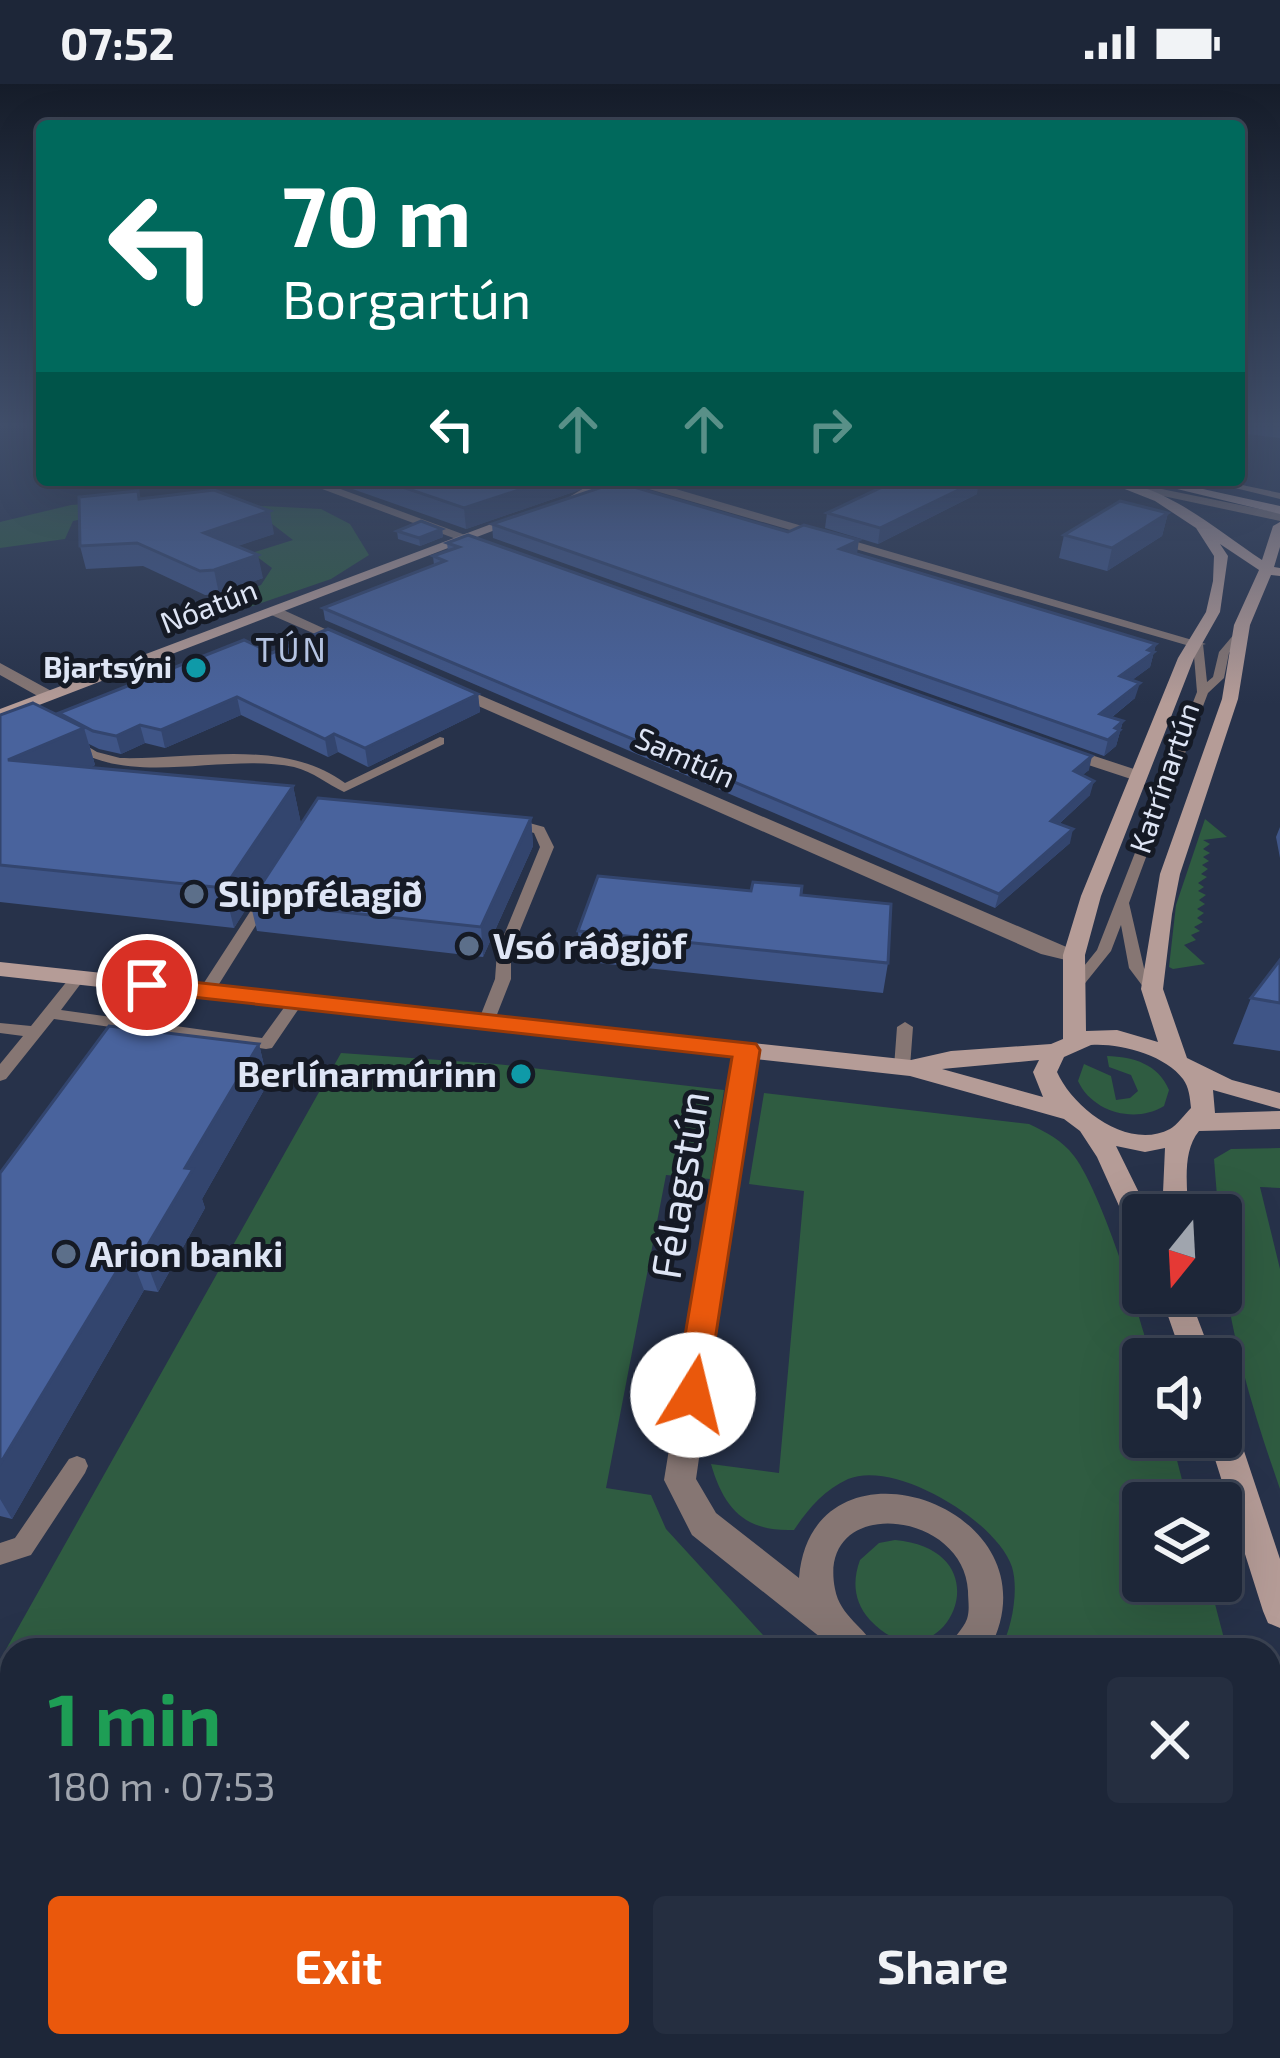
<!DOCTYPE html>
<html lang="en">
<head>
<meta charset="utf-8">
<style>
	:root { --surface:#1d2638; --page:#252e40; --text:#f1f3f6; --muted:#a0a5ae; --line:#3b4353; --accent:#ea580c }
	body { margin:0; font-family:"Exo 2",sans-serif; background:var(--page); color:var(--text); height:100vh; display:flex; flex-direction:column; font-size:45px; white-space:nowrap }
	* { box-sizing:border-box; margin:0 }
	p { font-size:39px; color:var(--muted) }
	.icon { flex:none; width:66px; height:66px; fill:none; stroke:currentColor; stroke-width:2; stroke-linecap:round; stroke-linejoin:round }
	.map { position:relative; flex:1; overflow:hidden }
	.panel { position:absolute; left:0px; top:1554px; width:1281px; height:420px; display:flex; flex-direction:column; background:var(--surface); border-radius:36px 36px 0 0; box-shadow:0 12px 48px #0002,0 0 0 3px var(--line) }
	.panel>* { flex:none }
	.top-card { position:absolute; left:36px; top:36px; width:1209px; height:366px; border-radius:12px; box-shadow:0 12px 48px #0002,0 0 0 3px var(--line); background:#00695c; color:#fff; overflow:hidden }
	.needle { width:78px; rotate:198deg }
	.tools { position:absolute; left:1122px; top:1110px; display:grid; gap:24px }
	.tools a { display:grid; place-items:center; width:120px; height:120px; border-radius:12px; background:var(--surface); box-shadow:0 12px 48px #0002,0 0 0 3px var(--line); font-size:60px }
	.pin { position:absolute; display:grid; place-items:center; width:102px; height:102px; color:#fff; margin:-51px; border:6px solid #fff; border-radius:50%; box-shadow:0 3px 12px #0007 }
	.me { position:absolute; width:132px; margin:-66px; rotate:9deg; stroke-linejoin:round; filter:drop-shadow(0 0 9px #0008) }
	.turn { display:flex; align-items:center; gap:42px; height:252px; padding:0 48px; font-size:54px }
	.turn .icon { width:156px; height:156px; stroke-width:2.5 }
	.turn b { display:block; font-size:84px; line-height:102px }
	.lanes { display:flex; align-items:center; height:114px; padding:0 48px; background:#0003; justify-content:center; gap:60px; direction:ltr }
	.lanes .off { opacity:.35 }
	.round { display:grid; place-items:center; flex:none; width:126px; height:126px; border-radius:12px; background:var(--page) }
	.headline { display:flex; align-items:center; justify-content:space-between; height:204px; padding:0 48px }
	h1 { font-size:72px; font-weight:700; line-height:90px; color:#1e9e55 }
	.primary-button { display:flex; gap:24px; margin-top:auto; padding:24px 48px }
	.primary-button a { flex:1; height:138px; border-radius:12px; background:var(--accent); color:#fff; font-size:48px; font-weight:700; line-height:138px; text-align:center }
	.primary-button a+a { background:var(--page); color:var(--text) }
	.status { display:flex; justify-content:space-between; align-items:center; height:84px; padding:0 60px; background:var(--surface); direction:ltr }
	.status svg { height:33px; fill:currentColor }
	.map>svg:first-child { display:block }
</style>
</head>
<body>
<div class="status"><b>07:52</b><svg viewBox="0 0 49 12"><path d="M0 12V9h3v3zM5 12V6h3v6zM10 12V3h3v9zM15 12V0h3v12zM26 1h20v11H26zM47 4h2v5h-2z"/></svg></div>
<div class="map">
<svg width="1280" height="1974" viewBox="0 0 1280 1974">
	<rect width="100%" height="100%" fill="#27324a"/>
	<path fill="#2f5c41" d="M147 416 321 425 350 440 369 471 331 495 223 532 228 513 261 501 272 484 252 469 293 456 267 436 130 425 73 437 65 455 0 464V438L71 421Z
		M1205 735 1227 753 1203 756 1210 760 1203 765 1210 769 1203 773 1209 777 1202 781 1208 785 1201 790 1207 793 1198 799 1204 803 1198 807 1206 811 1199 816 1205 820 1197 825 1204 829 1197 834 1203 838 1194 843 1200 847 1191 851 1196 856 1184 861 1205 880 1173 885 1169 883 1176 821Z
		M341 969 496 980 724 1006 710 1095 666 1091 606 1404 651 1411 666 1445 763 1551 762 1566H12V1837L0 1833V1576Z
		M1107 972C1134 973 1158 980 1169 1006L1164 1022C1135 1040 1092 1028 1078 997L1084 980 1111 992 1116 1016 1130 1014 1138 1007 1131 991 1109 983Z
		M764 1009 1029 1040C1046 1048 1062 1056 1074 1072 1101 1107 1139 1229 1151 1275H1143V1353H1171L1188 1419H1143V1497H1209L1227 1566H1000C1012 1545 1019 1506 1012 1483 997 1437 895 1375 848 1395 824 1406 808 1425 794 1446 745 1448 724 1425 711 1380L779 1389 804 1107 749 1100Z
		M1280 1064V1104L1260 1103 1280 1185V1405C1249 1316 1221 1225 1221 1131H1212L1217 1112 1214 1075 1231 1065Z
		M895 1456C1013 1467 939 1611 870 1536 854 1518 852 1498 860 1476L879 1459Z
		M1269 1728 1280 1771V1974H443L405 1962H1269Z"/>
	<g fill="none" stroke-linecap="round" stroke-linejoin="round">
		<path fill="#867673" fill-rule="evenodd" d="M1202 396H1218L1280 409V415Z
			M1235 549 1244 551 1229 569 1224 594 1208 609 1171 706 1169 709H1161L1159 706 1197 608 1193 560 1198 557 1203 560 1207 598 1213 593 1219 568Z
			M440 653 444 654V660L344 708C327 700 314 688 294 683 224 668 125 706 67 659L77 656 97 668 120 674C192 676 283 653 345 699Z
			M1155 729 1161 733 1129 819 1144 884 1160 905 1157 908H1147L1129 884 1121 841 1111 867 1082 903H1072L1069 900 1072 897 1097 866 1149 733Z
			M511 734 544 743 554 763 511 868V895L494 938 486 943 478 938 495 895 497 868 540 763 534 749 506 741V735Z
			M264 813 271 817 214 908 206 913 201 911 198 908 257 817Z
			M77 889 85 894 61 926 262 954 291 914 296 912 304 917 272 964 266 965 54 935 6 995 0 997V980L23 952 0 949V939L31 942 72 891Z
			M905 938 913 943 910 983 902 988 894 983 897 943Z
			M77 1372 85 1375 88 1382 85 1389 31 1471 0 1481V1459L15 1454 69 1375Z"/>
		<path fill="#867673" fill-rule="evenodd" d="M298 396H316L495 462 483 465Z
			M634 396H645L1206 560 1193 563 635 401Z
			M1117 396 1280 429V437L1121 403Z
			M269 524H279L358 560 345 563 269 530Z
			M0 579 55 609 57 612 43 615 0 591Z
			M442 600H454L1085 871 1074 878 1041 870 442 606Z
			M1064 662 1143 688 1146 692 1137 697 1058 671 1055 667Z
			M746 958 758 966 696 1395 716 1429 799 1494C812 1336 1065 1423 989 1566H947C952 1554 963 1546 967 1535 970 1526 968 1516 968 1507 964 1425 816 1410 835 1505 840 1533 866 1543 876 1566H831L820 1553 692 1451 664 1396 734 966Z"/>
		<path fill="#b59c97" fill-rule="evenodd" d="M597 396H650L629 404 608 400 576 418 566 415Z
			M1102 396C1161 396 1215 445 1262 476L1273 442 1280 438V463L1274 483 1280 484V492L1271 491 1250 541 1238 615 1180 790 1172 830 1163 905 1187 974 1232 996 1280 1009V1025L1213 1006 1215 1029 1280 1027V1045L1199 1047C1181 1069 1188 1104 1188 1131H1162L1165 1064 1145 1068 1116 1062 1150 1131H1143V1156L1133 1153 1097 1073 1080 1047 1064 1035 910 992 0 892V878L911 976 951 967 1051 960 1063 955V871L1081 812 1178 574 1206 528 1213 497 1214 472 1196 444 1155 417ZM1220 460 1259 486 1234 541 1222 615 1160 790 1141 905 1158 958 1117 946 1086 947 1085 871 1101 812 1194 574 1220 528 1228 472ZM1091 961C1120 959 1165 971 1183 995 1189 1003 1190 1014 1191 1024 1185 1030 1177 1041 1170 1045 1128 1067 1073 1024 1057 988L1064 973ZM1039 976 1033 988 1043 1013 942 985Z
			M1140 396H1162L1280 422V430Z
			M515 431 526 434 0 636V625Z
			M1160 1209H1188L1213 1275H1183Z
			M1221 1332 1232 1336 1237 1346 1280 1475V1544L1268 1539 1263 1527 1208 1353H1221Z"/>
		<path fill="#dab9b3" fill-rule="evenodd" d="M0 1917 12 1921V1962H123L128 1974H36L32 1965 15 1974 0 1971Z"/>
	</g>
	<path fill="#3f5587" d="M1239 343H1280V354L1239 349Z
		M327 396H588V403L466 445Z
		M138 407 140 415 274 450 237 462 263 494 219 510 205 511 143 482 86 485 80 462Z
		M977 410 878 460 825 444 827 429Z
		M1168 429 1162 452 1107 487 1059 474 1064 451Z
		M492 440 788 448 1156 560 1150 583 1132 596 1135 614 1111 634 1123 637 1116 662 1104 672 493 454Z
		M442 445 443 453 420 462 398 455 397 447Z
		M447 459 1089 686 1082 691 1090 711 1059 740 1070 759 995 824 325 536 323 524 434 481 433 472 448 467Z
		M272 569 478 610 480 628 368 683 338 668 328 673 241 631 165 664 145 659 121 670 99 665 89 660 95 681 89 684 293 702 301 740 531 734 533 762 483 873 257 847 250 818 234 844 0 818V631L60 632 59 629Z
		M1280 743V774L1276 753Z
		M801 811 888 879 883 909 580 877 578 847Z
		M1280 876V967L1233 960 1251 914Z
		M259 960 268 999 202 1115 205 1124 158 1208 144 1206 12 1435 0 1432V1089Z"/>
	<path fill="#33456e" d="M549 396H588V403L466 445 464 424Z
		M979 396 977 410 878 460 880 444Z
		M270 427 274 450 209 472 204 449Z
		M1168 429 1162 452 1107 487 1112 464Z
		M442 445 443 453 420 462 419 454Z
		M859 456 857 470 840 465Z
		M258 471 263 494 219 510 214 486Z
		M1156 560 1150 583 1116 608 1120 592Z
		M1140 599 1135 614 1096 646 1100 630Z
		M478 610 480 628 368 683 365 664Z
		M237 613 241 631 165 664 161 646Z
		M1123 637 1116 662 1104 672 1108 656 1115 644Z
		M140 641 145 659 121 670 116 652Z
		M84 644 95 681 21 714 8 676Z
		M334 650 338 668 328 673 325 655Z
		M1092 672 1089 686 1071 701 1074 687Z
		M1094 697 1090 711 1047 751 1051 737Z
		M293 702 301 740 234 844 224 804Z
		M531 734 533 762 483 873 481 843Z
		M1073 745 1070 759 995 824 999 810Z
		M259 960 268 999 202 1115 205 1124 158 1208 143 1169 185 1084Z
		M129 1167 144 1206 12 1435 0 1415V1380Z"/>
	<path fill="#49639d" stroke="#33456e" stroke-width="3" d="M382 396H549L464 424Z
		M897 396H979L880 444 827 429Z
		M617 398 788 448 804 441 859 456 840 465 1156 560 1148 566 1154 568 1120 592 1140 599 1100 630 1123 637 1115 644 1120 646 1108 656 492 440Z
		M214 406 270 427 204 449 258 471 214 486 200 487 137 459 80 462 79 413 138 407 139 415Z
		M1120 417 1168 429 1112 464 1064 451Z
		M421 437 442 445 419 454 397 447Z
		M468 451 1092 672 1074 687 1094 697 1051 737 1073 745 999 810 323 524 445 477 433 472 459 463 447 459Z
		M328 545 478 610 365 664 334 650 325 655 237 613 161 646 140 641 116 652 93 647 59 629 244 556 272 569Z
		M33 619 84 644 8 676 293 702 224 804 0 781V631Z
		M318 714 531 734 481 843 250 818Z
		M598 792 751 807 753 798 802 802 801 811 891 820 888 879 578 847Z
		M1280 876V919L1251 914Z
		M109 942 259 960 185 1084 193 1085 143 1169 129 1167 0 1380V1089Z"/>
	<linearGradient id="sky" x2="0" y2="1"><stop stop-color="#151c29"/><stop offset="0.55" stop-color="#414f6b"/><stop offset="1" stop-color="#414f6b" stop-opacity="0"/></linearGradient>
	<rect width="1280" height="620" fill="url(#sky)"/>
	<path fill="#ea580c" stroke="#983908" stroke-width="3" d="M147 893 756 960 760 966 705 1321 693 1325 680 1321 675 1311 732 973 138 907 134 901 138 896Z"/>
	<g fill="#0f9aa8" stroke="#151a25" stroke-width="4.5">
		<circle cx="196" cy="584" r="12"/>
		<circle cx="521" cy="990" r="12"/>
	</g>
	<g fill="#5c6f8a" stroke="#151a25" stroke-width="4.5">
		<circle cx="194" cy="810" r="12"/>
		<circle cx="469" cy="862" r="12"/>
		<circle cx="66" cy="1170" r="12"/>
	</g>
	<g text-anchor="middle" stroke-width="10" stroke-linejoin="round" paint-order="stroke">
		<g font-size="30" fill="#dee5f5" stroke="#151a25">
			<text transform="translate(209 523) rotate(-21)" y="10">Nóatún</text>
			<text transform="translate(685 674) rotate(24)" y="10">Samtún</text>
			<text transform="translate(1165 694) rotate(-71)" y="10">Katrínartún</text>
		</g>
		<g font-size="30" font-weight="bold" fill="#dee5f5" stroke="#151a25" text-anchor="end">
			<text x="172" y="594">Bjartsýni</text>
		</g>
		<g font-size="33" letter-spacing="3" fill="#b5c4e2" stroke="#151a25">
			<text x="292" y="578">TÚN</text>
		</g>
		<g font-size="36" font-weight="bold" fill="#dee5f5" stroke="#151a25" text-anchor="start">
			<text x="218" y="823">Slippfélagið</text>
			<text x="493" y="875">Vsó ráðgjöf</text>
			<text x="497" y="1003" text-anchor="end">Berlínarmúrinn</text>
			<text x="90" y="1183">Arion banki</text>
		</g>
		<g font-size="42" fill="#dee5f5" stroke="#151a25">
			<text transform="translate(680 1101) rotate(-81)" y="15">Félagstún</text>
		</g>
	</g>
</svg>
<div class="tools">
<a><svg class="needle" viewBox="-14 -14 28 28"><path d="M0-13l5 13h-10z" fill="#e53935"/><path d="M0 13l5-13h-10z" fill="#a0a5ae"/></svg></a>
<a><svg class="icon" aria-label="sound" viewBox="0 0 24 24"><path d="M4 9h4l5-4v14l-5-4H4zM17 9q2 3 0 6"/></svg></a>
<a><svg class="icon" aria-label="layers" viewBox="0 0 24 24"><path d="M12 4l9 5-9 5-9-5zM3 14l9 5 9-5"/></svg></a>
</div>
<div class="pin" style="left:147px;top:901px;background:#d93025"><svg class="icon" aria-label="arrive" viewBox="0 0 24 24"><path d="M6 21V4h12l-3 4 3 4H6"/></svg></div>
<svg class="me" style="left:693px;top:1311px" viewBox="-20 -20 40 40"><circle r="19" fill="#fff"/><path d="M0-13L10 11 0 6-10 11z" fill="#ea580c"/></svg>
<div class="top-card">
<div class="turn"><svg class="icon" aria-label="left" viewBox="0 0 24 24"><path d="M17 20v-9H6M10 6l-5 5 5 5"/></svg><div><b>70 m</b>Borgartún</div></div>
<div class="lanes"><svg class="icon" aria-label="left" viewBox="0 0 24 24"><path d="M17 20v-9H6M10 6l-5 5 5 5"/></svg><svg class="icon off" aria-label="ahead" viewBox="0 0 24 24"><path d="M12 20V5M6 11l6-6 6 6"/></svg><svg class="icon off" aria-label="ahead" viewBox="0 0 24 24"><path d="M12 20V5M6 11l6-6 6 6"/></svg><svg class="icon off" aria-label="right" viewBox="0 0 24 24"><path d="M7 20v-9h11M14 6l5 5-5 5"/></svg></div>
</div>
<section class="panel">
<div class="headline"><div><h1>1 min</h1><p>180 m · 07:53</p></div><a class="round"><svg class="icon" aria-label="close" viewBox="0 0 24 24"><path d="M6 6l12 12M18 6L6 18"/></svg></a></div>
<div class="primary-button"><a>Exit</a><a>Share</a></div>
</section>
</div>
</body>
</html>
